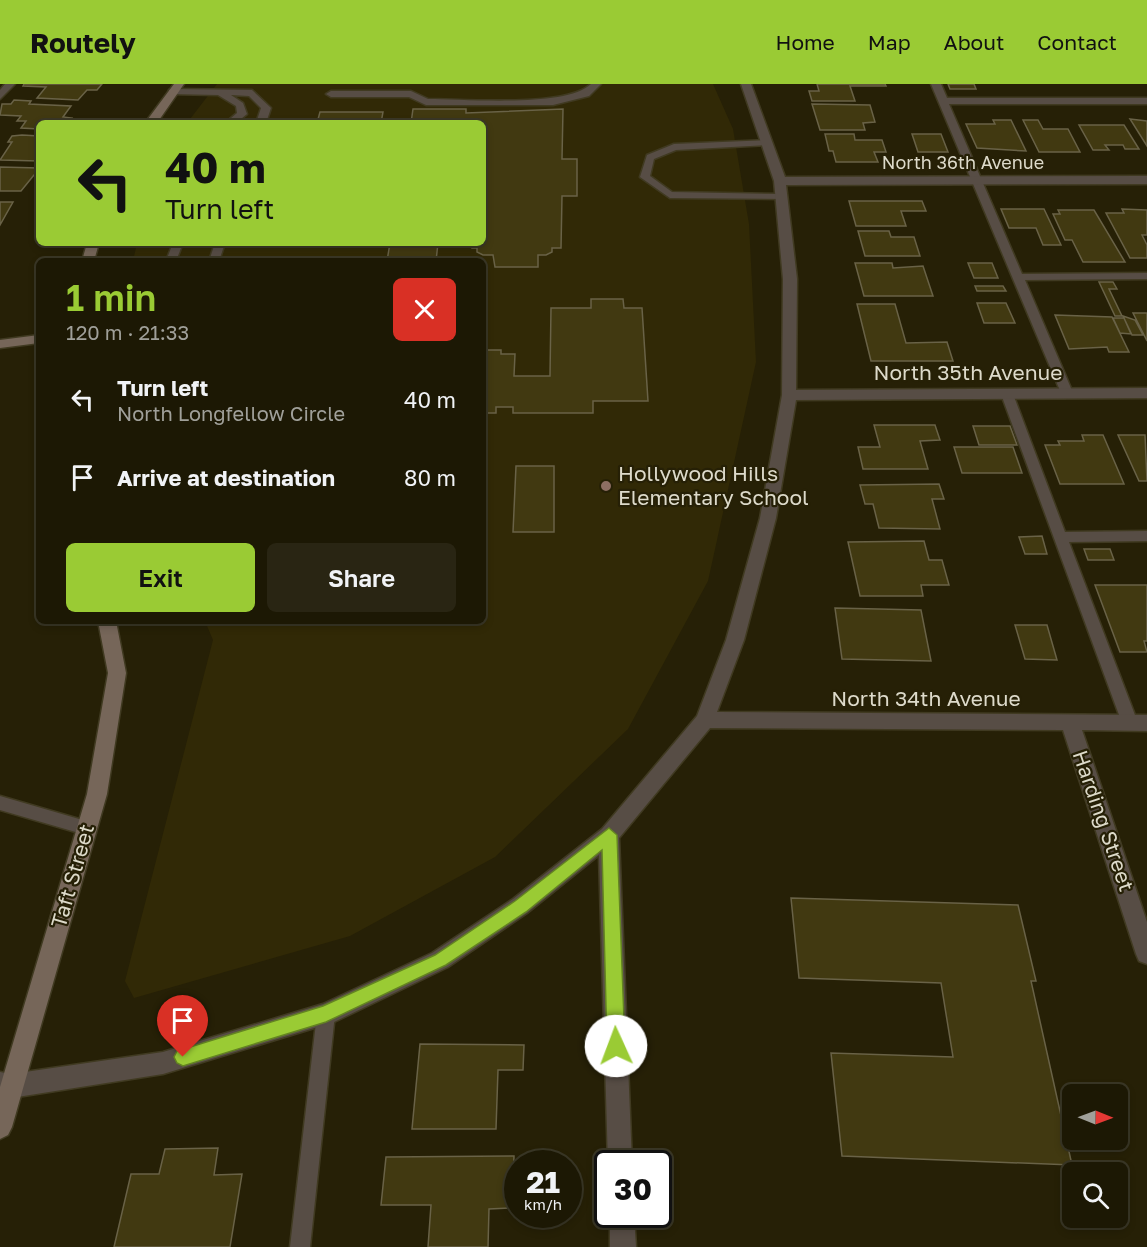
<!DOCTYPE html>
<html lang="en">
<head>
<meta charset="utf-8">
<style>
	:root { --surface:#1c1804; --page:#292513; --text:#f1f3f6; --muted:#a0a09a; --line:#3a3726; --accent:#9acb34 }
	body { margin:0; font-family:"Golos Text",sans-serif; background:var(--page); color:var(--text); height:100vh; display:flex; flex-direction:column; font-size:22px; white-space:nowrap }
	* { box-sizing:border-box; margin:0 }
	p { font-size:20px; color:var(--muted) }
	.icon { flex:none; width:33px; height:33px; fill:none; stroke:currentColor; stroke-width:2; stroke-linecap:round; stroke-linejoin:round }
	.map { position:relative; flex:1; overflow:hidden }
	.details { position:absolute; left:36px; top:174px; width:450px; height:366px; display:flex; flex-direction:column; background:var(--surface); border-radius:9px; box-shadow:0 3px 9px #0003,0 0 0 2px var(--line) }
	.details>* { flex:none }
	.banner { position:absolute; left:36px; top:36px; width:450px; height:126px; border-radius:9px; box-shadow:0 3px 9px #0003,0 0 0 2px var(--line); background:#9acb34; color:#111; overflow:hidden }
	.needle { width:39px; rotate:91deg }
	.controls { position:absolute; left:1062px; top:1000px; display:grid; gap:12px }
	.controls a { display:grid; place-items:center; width:66px; height:66px; border-radius:9px; background:var(--surface); box-shadow:0 3px 9px #0003,0 0 0 2px var(--line); font-size:30px }
	.speed { position:absolute; left:504px; top:1066px; display:flex; gap:12px; font-size:30px; font-weight:700; text-align:center }
	.speed>* { display:grid; place-content:center; width:78px; height:78px; border-radius:50%; background:var(--surface); box-shadow:0 3px 9px #0003,0 0 0 2px var(--line); line-height:1 }
	.speed small { font-size:15px; font-weight:400 }
	.speed .limit { border:3px solid #111; border-radius:9px; background:#fff; color:#111 }
	.pin { position:absolute; display:grid; place-items:center; width:51px; height:51px; color:#fff; margin:-62px -26px; border-radius:50% 50% 50% 0; rotate:-45deg; box-shadow:0 0 6px #0007 }
	.pin .icon { rotate:45deg }
	.me { position:absolute; width:66px; margin:-33px; rotate:358deg; stroke-linejoin:round; filter:drop-shadow(0 0 4px #0008) }
	.turn { display:flex; align-items:center; gap:21px; height:126px; padding:0 30px; font-size:27px }
	.turn .icon { width:78px; height:78px; stroke-width:2.5 }
	.turn b { display:block; font-size:42px; line-height:51px }
	.round { display:grid; place-items:center; flex:none; width:63px; height:63px; border-radius:9px; background:var(--page) }
	.headline { display:flex; align-items:center; justify-content:space-between; height:102px; padding:0 30px }
	h1 { font-size:36px; font-weight:600; line-height:45px; color:var(--accent) }
	.primary-button { display:flex; gap:12px; margin-top:auto; padding:12px 30px }
	.primary-button a { flex:1; height:69px; border-radius:9px; background:var(--accent); color:#111; font-size:24px; font-weight:600; line-height:69px; text-align:center }
	.primary-button a+a { background:var(--page); color:var(--text) }
	ul { padding:0; list-style:none }
	li { display:flex; align-items:center; gap:18px; height:78px; padding:0 30px }
	li div { flex:1 }
	li b { display:block; font-size:22px }
	li em { font-style:normal }
	header { display:flex; align-items:center; gap:36px; box-sizing:border-box; height:84px; padding:0 30px; background:var(--accent); color:#111 }
	header strong { font-size:28px }
	nav { display:flex; gap:33px; margin-inline-start:auto; font-size:21px }
	.map>svg:first-child { display:block }
</style>
</head>
<body>
<header>
<strong>Routely</strong>
<nav><a>Home</a><a>Map</a><a>About</a><a>Contact</a></nav>
</header>
<div class="map">
<svg width="1147" height="1163" viewBox="0 0 1147 1163">
	<rect width="100%" height="100%" fill="#262006"/>
	<path fill="#312906" d="M217 0H713L733 45 749 140 756 278 708 497 628 645 495 773 350 852 134 914 125 897 213 556 205 537H483V177H133L137 159H483V39H187Z"/>
	<path fill="#413911" stroke="#696247" stroke-width="1.5" d="M24 0H102L97 6H87L78 16 37 14 46 3 23 2Z
		M817 0H885L886 2H850L855 17H812L809 7H819Z
		M948 0H974L976 5H950Z
		M14 16 31 17 29 20 71 22 63 33 72 34 69 39H39V45L21 44 26 37H17L21 32 0 31 2 20H11Z
		M812 20 870 21 875 38 863 39 865 46H820Z
		M413 25H466V29L563 25 562 75H577V112H562L561 164H552V168L546 171H538V183H495L493 171H483L477 168V164H472V159H483V39H411Z
		M320 28H383L381 39H317Z
		M1130 35 1147 37V62Z
		M993 36H1011L1026 67 977 64 966 40H995Z
		M1023 36H1038L1043 45H1068L1080 68H1039Z
		M1079 41H1124L1139 65H1125L1123 61H1105L1109 66H1093Z
		M825 50H854L855 56H882L886 68H874L878 78H836L833 67H829Z
		M912 50H941L948 68H918Z
		M22 51 39 52V77L0 76 12 58H8L12 52Z
		M0 83 39 84V91H34L21 107H0Z
		M849 117H922L926 127H901L906 142H856Z
		M0 118H13L0 141Z
		M1001 125H1044L1061 161H1043L1036 144H1009Z
		M1122 125 1147 126V151H1142L1147 161V174H1130L1106 129H1124Z
		M1058 126H1094L1125 178H1083L1072 156H1065L1053 130H1060Z
		M858 147H889L891 153H914L920 172H865Z
		M390 159H438L436 177H387Z
		M855 179H892L893 184 923 182 933 212H864Z
		M968 179H992L998 194H974Z
		M1099 198H1113L1117 205H1109L1122 232H1115Z
		M975 202H1003L1006 207H977Z
		M591 215H623L624 224H642L648 317H593V329H513V323H496V329H483V266H501V270H515L514 292H550L551 224H591Z
		M977 219H1006L1015 239H984Z
		M857 220H895L906 259 947 258 953 277H871Z
		M1133 229H1147V257Z
		M1055 231 1112 233 1129 268H1109L1107 263 1069 265Z
		M1123 232 1135 236 1143 251H1132Z
		M1113 234H1124L1131 250 1120 249Z
		M874 341H935L940 356 920 357 928 385H863L858 363H880Z
		M973 342H1010L1017 361H979Z
		M1082 351H1103L1124 400H1060L1045 361H1060L1058 357H1084Z
		M1118 351H1145L1147 397H1139Z
		M954 363H1013L1022 389H962Z
		M516 382H554V448H513Z
		M939 400 944 415H932L940 445 879 444 873 420H865L860 401Z
		M1042 452 1047 470H1025L1019 453Z
		M924 457 929 476H942L949 501H921L923 512H860L848 458Z
		M1084 465H1110L1114 476H1088Z
		M1095 501H1147V557H1144L1147 568H1120Z
		M835 524 921 526 931 577 842 575Z
		M1015 541H1047L1057 576 1025 575Z
		M791 814 1018 821 1036 897H1031L1072 1081 842 1072 831 969 953 973 941 899 799 894Z
		M420 960 524 961 523 986H498L496 1045H412Z
		M218 1064 214 1091 242 1090 230 1163H114L131 1090H159L165 1065Z
		M514 1072 512 1124 489 1125 488 1163H428L431 1121H381L386 1073Z"/>
	<g fill="none" stroke-linecap="round" stroke-linejoin="round">
		<g stroke="#403a21" stroke-width="3">
			<path id="lane" d="M5 0H15L0 15V6Z
				M591 0H601L589 12 553 21H426L409 13H331L326 10 331 7H411L428 15C465 15 566 24 591 0Z
				M931 0H941L947 14H1147V20H949L1022 190 1147 189V195L1025 196 1073 309 1071 312 1067 313 1061 309Z
				M172 5 252 6 271 24 266 39H256L261 24 249 12 231 11 243 19 247 30 236 39H225L237 29 236 22 218 11 169 10V6Z
				M768 56 771 57V61L676 66 654 75 650 92 672 108 782 110 786 111V115L670 114 640 93 647 71 674 60Z
				M173 159H183L176 177H166Z
				M215 159H225L219 177H209Z
				M1007 306 1013 310 1065 448 1147 447V457L1069 458 1138 639 1136 644H1124L1122 639 1001 310Z
				M0 712 86 737 92 739 94 744 92 749 86 751 0 726Z
				M326 921 333 924 335 930 310 1163H290L317 930 319 924Z"/>
		</g>
		<g stroke="#403a21" stroke-width="3">
			<path id="street" d="M741 0H751L785 93 1147 92V100L786 101 797 195 796 306 1147 304V314L796 316 776 434 744 556 717 628 1147 631V647L1082 646 1147 838V880L1139 877 1136 870 1063 646 710 644 619 754 632 1080H608L599 771 527 829 448 883 334 938 163 990 11 1014 0 1012V988L11 990 163 968 323 920 432 869 513 815 602 745 697 632 726 556 760 434 782 311 783 195 774 97Z
				M610 1131H634L636 1163H610Z"/>
		</g>
		<g stroke="#403a21" stroke-width="3">
			<path id="secondary" d="M174 0H184L157 39H145Z
				M87 159H99L94 177H82Z
				M39 251V259L0 264V256Z
				M98 537H116L126 589 107 710 12 1043 8 1051 0 1055V1003L87 710 108 589Z"/>
		</g>
		<use href="#lane" fill="#574d45" fill-rule="evenodd"/>
		<use href="#street" fill="#574d45" fill-rule="evenodd"/>
		<use href="#secondary" fill="#766659" fill-rule="evenodd"/>
	</g>
	<path fill="#9acb34" stroke="#648422" stroke-width="1.5" d="M609 744 617 751 625 962 622 968 616 971 610 968 607 962 602 766 526 828 446 881 326 938 183 982 177 979 174 973 177 967 323 922 435 871 515 817Z"/>
	<circle fill="#8d6e63" stroke="#262006" stroke-width="2" cx="606" cy="402" r="6"/>
	<g text-anchor="middle" stroke-width="4.5" stroke-linejoin="round" paint-order="stroke">
		<g font-size="18" fill="#dddaca" stroke="#262006">
			<text x="963" y="85">North 36th Avenue</text>
		</g>
		<g font-size="21" fill="#dddaca" stroke="#262006">
			<text x="968" y="296">North 35th Avenue</text>
			<text x="926" y="622">North 34th Avenue</text>
			<text transform="translate(1103 737) rotate(71)" y="7">Harding Street</text>
			<text transform="translate(73 792) rotate(-74)" y="7">Taft Street</text>
		</g>
		<g font-size="21" fill="#dddaca" stroke="#262006" text-anchor="start">
			<text x="618" y="397">Hollywood Hills<tspan x="618" dy="24">Elementary School</tspan></text>
		</g>
	</g>
</svg>
<div class="controls">
<a><svg class="needle" viewBox="-14 -14 28 28"><path d="M0-13l5 13h-10z" fill="#e53935"/><path d="M0 13l5-13h-10z" fill="#a0a09a"/></svg></a>
<a><svg class="icon" aria-label="search" viewBox="0 0 24 24"><circle cx="10" cy="10" r="6"/><path d="M15 15l6 6"/></svg></a>
</div>
<div class="speed"><div>21<small>km/h</small></div><div class="limit">30</div></div>
<div class="pin" style="left:183px;top:973px;background:#d93025"><svg class="icon" aria-label="arrive" viewBox="0 0 24 24"><path d="M6 21V4h12l-3 4 3 4H6"/></svg></div>
<svg class="me" style="left:616px;top:962px" viewBox="-20 -20 40 40"><circle r="19" fill="#fff"/><path d="M0-13L10 11 0 6-10 11z" fill="#9acb34"/></svg>
<div class="banner">
<div class="turn"><svg class="icon" aria-label="left" viewBox="0 0 24 24"><path d="M17 20v-9H6M10 6l-5 5 5 5"/></svg><div><b>40 m</b>Turn left</div></div>
</div>
<section class="details">
<div class="headline"><div><h1>1 min</h1><p>120 m · 21:33</p></div><a class="round" style="background:#d93025;color:#fff"><svg class="icon" aria-label="close" viewBox="0 0 24 24"><path d="M6 6l12 12M18 6L6 18"/></svg></a></div>
<ul>
<li><svg class="icon" aria-label="left" viewBox="0 0 24 24"><path d="M17 20v-9H6M10 6l-5 5 5 5"/></svg><div><b>Turn left</b><p>North Longfellow Circle</p></div><em>40 m</em></li>
<li><svg class="icon" aria-label="arrive" viewBox="0 0 24 24"><path d="M6 21V4h12l-3 4 3 4H6"/></svg><div><b>Arrive at destination</b></div><em>80 m</em></li>
</ul>
<div class="primary-button"><a>Exit</a><a>Share</a></div>
</section>
</div>
</body>
</html>
